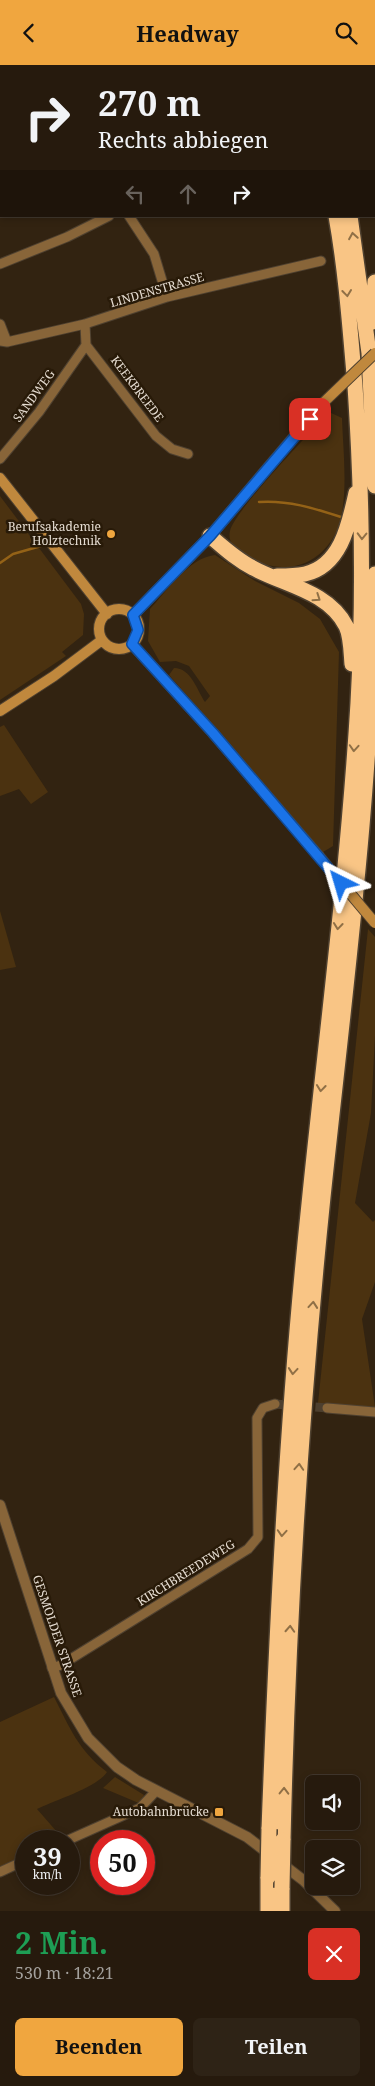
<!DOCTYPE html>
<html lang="de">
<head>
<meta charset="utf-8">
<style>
	:root { --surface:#261a0d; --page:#2e2316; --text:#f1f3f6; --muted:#a4a19d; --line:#42382e; --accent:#f0a63f }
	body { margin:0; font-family:"Noto Serif",serif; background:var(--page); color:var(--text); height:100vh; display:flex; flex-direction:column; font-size:19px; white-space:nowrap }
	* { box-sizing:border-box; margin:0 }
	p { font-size:16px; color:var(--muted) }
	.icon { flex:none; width:28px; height:28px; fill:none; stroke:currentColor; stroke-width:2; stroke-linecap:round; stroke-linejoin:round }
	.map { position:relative; height:1846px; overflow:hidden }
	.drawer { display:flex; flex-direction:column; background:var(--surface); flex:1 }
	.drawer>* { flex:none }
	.guide { position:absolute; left:0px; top:0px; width:375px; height:152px; box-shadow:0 2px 8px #0003,0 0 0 1px var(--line); background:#261a0d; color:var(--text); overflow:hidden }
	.fabs { position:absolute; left:305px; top:1710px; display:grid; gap:10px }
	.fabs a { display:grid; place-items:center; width:55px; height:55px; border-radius:8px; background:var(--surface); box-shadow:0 2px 8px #0003,0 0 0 1px var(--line); font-size:25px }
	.speed { position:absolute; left:15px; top:1765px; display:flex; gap:10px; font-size:25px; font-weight:700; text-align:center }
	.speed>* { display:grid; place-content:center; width:65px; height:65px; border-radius:50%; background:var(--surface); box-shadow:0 2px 8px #0003,0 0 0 1px var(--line); line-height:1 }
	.speed small { font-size:12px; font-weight:400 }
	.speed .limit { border:8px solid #d22; background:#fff; color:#111 }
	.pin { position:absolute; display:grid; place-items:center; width:42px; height:42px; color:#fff; margin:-21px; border-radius:10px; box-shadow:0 2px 8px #0006 }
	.me { position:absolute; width:55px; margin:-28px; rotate:320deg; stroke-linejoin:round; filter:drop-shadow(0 0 4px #0008) }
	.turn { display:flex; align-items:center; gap:18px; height:105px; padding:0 15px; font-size:22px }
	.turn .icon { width:65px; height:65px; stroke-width:2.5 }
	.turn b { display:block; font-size:35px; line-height:42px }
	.lanes { display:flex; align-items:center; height:48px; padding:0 15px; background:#0003; justify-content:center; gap:25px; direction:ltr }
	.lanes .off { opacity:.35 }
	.round { display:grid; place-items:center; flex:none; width:52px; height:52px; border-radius:8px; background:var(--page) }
	.headline { display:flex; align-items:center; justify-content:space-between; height:85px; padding:0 15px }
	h1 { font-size:30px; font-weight:700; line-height:38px; color:#1e9e55 }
	.cta { display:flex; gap:10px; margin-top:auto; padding:10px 15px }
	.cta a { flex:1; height:58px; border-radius:8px; background:var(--accent); color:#111; font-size:20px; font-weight:700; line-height:58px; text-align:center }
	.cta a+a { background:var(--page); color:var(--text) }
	header { display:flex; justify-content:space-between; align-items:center; height:65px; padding:0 15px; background:var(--accent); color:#111; font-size:22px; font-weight:700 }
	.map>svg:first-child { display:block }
</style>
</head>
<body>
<header><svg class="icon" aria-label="back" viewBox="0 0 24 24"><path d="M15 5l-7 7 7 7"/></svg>Headway<svg class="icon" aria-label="search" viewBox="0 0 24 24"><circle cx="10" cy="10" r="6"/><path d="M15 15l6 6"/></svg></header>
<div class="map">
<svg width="375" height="1846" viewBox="0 0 375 1846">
	<rect width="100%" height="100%" fill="#322311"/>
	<path fill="#4b3210" d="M329 347 342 353C343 385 349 432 338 463 330 482 315 497 295 501 275 506 224 492 230 466 234 446 311 367 329 347Z
		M0 431 81 539 84 549 83 570 62 587 66 591 0 635Z
		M215 490 255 516 299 538 320 554 339 587 333 781 323 787 169 610 174 603C191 603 197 625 205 637L210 631 189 601 176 596 160 597 148 576 150 544C167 526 188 493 215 490Z
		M4 660 48 727 31 739 19 724 0 731V662Z
		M0 846 16 902 0 905Z
		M368 864 375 872V971L371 1048 355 1138 373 1157 375 1155V1217L362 1254 375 1342 318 1338Z
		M54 1632C70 1663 78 1685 107 1707 98 1722 53 1736 37 1744L64 1775 26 1776V1792L0 1804V1657Z
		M115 1712 144 1730 141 1739 103 1723Z"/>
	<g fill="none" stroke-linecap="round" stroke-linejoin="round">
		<path stroke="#946217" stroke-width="2.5" d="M96 1 98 0
			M0 27H1
			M259 437C288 435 313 443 341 452
			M0 498 13 489 41 481"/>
		<path stroke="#4d3f2e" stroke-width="9" stroke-dasharray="9 4.5" stroke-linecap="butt" d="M275 1339 327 1343"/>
		<g stroke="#4f4130" stroke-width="11">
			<path id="minor" d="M0 70 1 69
				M129 151 154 189 167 232
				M0 199 67 172 109 151
				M0 259 7 277
				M85 259 86 280 156 371 172 384 188 389
				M0 276 7 277 85 259 167 232 321 196
				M0 394 39 347 86 280
				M327 1343 375 1347
				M52 1603 61 1600 248 1484 258 1472 257 1353 263 1343 275 1339
				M66 1776 140 1743 156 1726
				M0 1807 26 1795"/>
		</g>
		<g stroke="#4f4130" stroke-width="12">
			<path id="tertiary" d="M0 1440 61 1628 88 1673 117 1702 136 1715 247 1772 303 1815 335 1846"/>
		</g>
		<g stroke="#4f4130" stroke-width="12">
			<path id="secondary" d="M0 413 107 549
				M99 564a20 20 0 1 1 40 0a20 20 0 1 1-40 0Z
				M133 550 210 471 322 339
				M132 579 213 668 318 790
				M0 646 54 611 102 575"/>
		</g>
		<g stroke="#4f4130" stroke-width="18">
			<path id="motorway" d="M305 0V1
				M319 0V1
				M374 130H375
				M350 151 369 288 375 421
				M372 257 375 217
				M210 471C224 483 237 495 253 503 284 520 328 526 346 561 351 571 351 588 352 599
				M277 511C286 511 296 511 305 509 341 501 349 459 356 428
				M269 1764C277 1555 287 1347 309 1139 326 972 348 805 358 638 364 532 362 426 355 321 350 264 346 207 336 151
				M283 1775C288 1560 301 1346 323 1132 345 924 373 718 375 509
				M282 1823V1846
				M268 1846V1812"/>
		</g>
		<use href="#minor" stroke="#886539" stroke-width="9"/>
		<use href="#tertiary" stroke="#886539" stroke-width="10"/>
		<use href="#secondary" stroke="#c0883d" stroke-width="10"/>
		<use href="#motorway" stroke="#f9c585" stroke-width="15"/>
		<g stroke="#4f4130" stroke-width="12" stroke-linecap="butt">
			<path id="secondary-bridge" d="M322 339 375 288
				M318 790 375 858"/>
		</g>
		<g stroke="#4f4130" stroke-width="18" stroke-linecap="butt">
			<path id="motorway-bridge" d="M268 1812 269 1764
				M282 1823 283 1775"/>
		</g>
		<use href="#secondary-bridge" stroke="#c0883d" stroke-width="10"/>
		<use href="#motorway-bridge" stroke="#f9c585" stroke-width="15"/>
	</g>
	<defs><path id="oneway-chevron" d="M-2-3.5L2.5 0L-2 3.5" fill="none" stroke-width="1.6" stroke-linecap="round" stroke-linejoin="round" transform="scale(1.25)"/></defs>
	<g stroke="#907046">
		<use href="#oneway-chevron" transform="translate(353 171) rotate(-99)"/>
		<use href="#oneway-chevron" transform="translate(347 228) rotate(83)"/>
		<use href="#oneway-chevron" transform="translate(362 471) rotate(91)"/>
		<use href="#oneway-chevron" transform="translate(317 533) rotate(34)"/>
		<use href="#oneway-chevron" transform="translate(354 683) rotate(94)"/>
		<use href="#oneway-chevron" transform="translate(338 861) rotate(96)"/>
		<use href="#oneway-chevron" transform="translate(321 1023) rotate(96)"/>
		<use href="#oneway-chevron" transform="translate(313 1240) rotate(-85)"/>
		<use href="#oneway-chevron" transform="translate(293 1306) rotate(95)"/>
		<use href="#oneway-chevron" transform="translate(299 1402) rotate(-86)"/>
		<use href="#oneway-chevron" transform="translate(282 1468) rotate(94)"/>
		<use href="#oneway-chevron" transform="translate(290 1564) rotate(-87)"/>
		<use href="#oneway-chevron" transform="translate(284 1726) rotate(-89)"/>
	</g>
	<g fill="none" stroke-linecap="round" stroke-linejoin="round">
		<g stroke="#114b97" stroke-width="12">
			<path id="route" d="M310 354 210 471 133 550 138 565 132 579 213 668 341 818"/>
		</g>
		<use href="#route" stroke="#1a73e8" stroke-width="9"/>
	</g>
	<g fill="#f0a63f" stroke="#281a08" stroke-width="2">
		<circle cx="111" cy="469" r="5"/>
		<rect x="214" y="1742" width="10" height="10" rx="2.5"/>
	</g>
	<g text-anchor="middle" stroke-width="5" stroke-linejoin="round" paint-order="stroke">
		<g font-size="12" fill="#e6ddd2" stroke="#281a08">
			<text transform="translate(157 225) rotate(-16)" y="4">LINDENSTRASSE</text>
			<text transform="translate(137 324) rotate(53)" y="4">KEEKBREEDE</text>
			<text transform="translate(34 331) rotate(-54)" y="4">SANDWEG</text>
			<text transform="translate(186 1508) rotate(-32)" y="4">KIRCHBREEDEWEG</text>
			<text transform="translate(57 1571) rotate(71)" y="4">GESMOLDER STRASSE</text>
		</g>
		<g font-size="12" fill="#e6ddd2" stroke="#281a08" text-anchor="end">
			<text x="101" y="466">Berufsakademie<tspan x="101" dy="14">Holztechnik</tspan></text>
			<text x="209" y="1751">Autobahnbrücke</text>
		</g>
	</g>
</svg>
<div class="fabs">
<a><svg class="icon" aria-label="sound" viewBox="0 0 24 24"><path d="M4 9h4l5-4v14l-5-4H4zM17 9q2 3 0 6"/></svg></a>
<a><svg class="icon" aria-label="layers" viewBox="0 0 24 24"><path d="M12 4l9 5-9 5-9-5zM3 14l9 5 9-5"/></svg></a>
</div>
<div class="speed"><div>39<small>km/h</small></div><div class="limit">50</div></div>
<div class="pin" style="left:310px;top:354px;background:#d93025"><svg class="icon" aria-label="arrive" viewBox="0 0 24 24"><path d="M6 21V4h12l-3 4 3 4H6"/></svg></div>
<svg class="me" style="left:341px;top:818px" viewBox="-20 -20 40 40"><path d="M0-17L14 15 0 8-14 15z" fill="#1a73e8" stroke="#fff" stroke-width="4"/></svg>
<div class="guide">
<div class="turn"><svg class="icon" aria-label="right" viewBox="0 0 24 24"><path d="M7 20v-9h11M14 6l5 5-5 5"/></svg><div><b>270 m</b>Rechts abbiegen</div></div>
<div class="lanes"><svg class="icon off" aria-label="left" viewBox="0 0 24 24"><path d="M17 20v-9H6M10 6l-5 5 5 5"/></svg><svg class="icon off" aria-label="ahead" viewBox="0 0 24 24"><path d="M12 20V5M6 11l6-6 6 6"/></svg><svg class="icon" aria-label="right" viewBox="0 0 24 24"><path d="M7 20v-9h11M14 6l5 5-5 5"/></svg></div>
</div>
</div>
<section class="drawer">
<div class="headline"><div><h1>2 Min.</h1><p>530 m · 18:21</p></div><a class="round" style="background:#d93025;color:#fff"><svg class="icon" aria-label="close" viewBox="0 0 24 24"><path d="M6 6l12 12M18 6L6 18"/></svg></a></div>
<div class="cta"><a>Beenden</a><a>Teilen</a></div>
</section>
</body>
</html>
